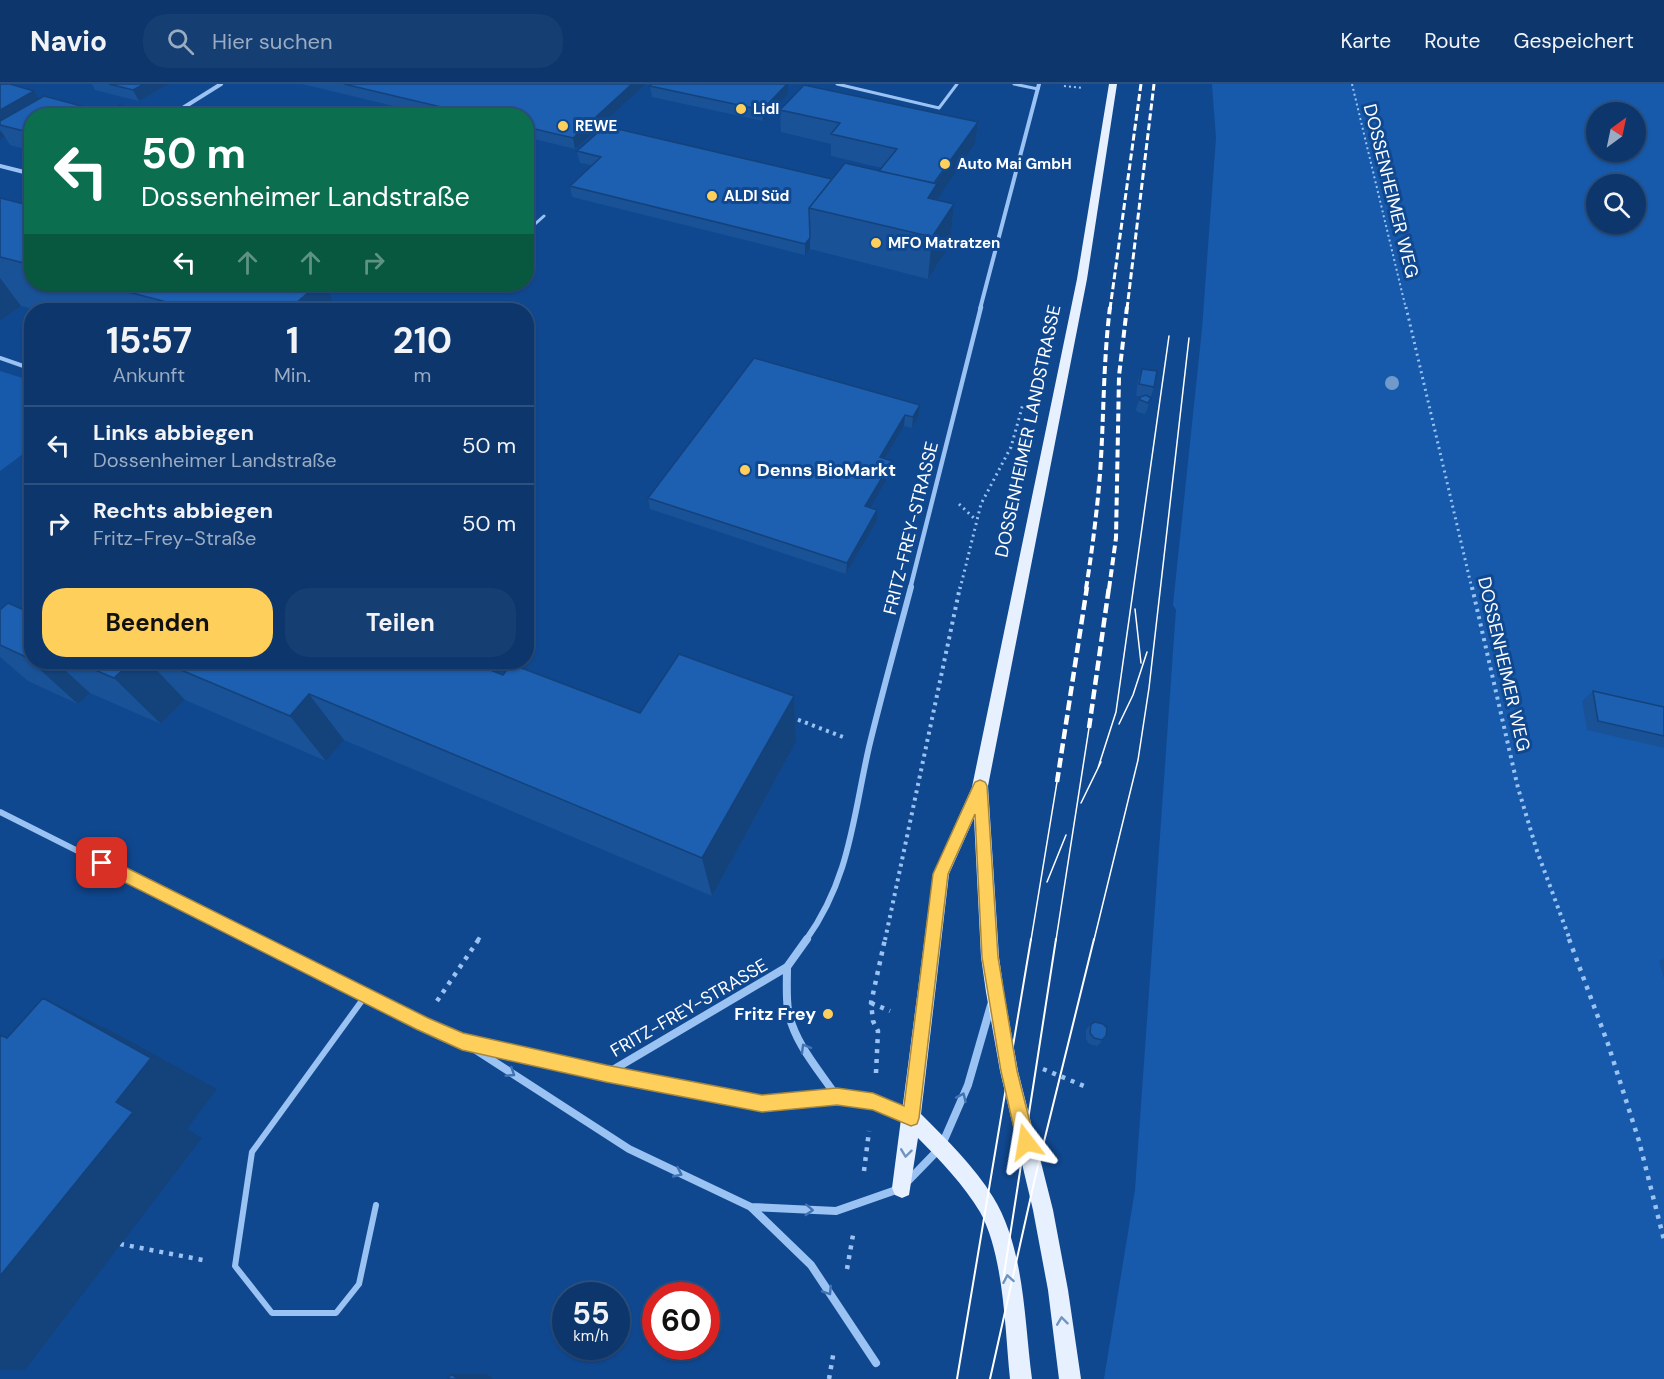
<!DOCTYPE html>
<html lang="de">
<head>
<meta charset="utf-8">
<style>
	:root { --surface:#0c366c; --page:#153e72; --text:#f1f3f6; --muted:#9aabc2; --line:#2c507f; --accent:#ffcf5c }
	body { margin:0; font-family:"DM Sans",sans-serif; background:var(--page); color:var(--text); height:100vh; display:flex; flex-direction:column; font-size:22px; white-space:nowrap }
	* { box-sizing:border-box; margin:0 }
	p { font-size:20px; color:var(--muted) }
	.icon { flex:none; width:33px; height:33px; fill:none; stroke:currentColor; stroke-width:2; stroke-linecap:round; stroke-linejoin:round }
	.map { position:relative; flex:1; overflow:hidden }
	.details { position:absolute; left:24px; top:219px; width:510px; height:366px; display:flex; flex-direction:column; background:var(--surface); border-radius:24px; box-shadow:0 2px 4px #0004,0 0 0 2px var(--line) }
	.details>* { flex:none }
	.guide { position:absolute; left:24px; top:24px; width:510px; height:183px; border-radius:24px; box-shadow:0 2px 4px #0004,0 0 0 2px var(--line); background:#0b6e4f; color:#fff; overflow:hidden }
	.needle { width:39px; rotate:33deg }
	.tools { position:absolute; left:1586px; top:18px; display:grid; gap:12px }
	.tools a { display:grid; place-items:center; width:60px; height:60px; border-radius:50%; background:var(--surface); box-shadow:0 2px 4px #0004,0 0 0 2px var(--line); font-size:30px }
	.speed { position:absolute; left:552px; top:1198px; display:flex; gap:12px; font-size:30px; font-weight:700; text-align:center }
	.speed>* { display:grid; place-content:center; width:78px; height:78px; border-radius:50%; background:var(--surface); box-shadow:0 2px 4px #0004,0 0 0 2px var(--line); line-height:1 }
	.speed small { font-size:15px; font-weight:400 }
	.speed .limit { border:9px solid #d22; background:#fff; color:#111 }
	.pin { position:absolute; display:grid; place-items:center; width:51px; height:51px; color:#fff; margin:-26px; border-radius:12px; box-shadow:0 3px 9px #0006 }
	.me { position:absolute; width:66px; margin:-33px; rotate:346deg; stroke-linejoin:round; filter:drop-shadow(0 0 4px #0008) }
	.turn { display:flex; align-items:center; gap:21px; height:126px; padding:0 18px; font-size:27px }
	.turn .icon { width:78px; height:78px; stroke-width:2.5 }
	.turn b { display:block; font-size:42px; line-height:51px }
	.lanes { display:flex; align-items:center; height:57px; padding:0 18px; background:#0003; justify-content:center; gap:30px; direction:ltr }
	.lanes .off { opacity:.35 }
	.eta { display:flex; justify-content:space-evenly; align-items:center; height:102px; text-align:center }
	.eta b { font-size:36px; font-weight:700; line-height:42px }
	.primary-button { display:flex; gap:12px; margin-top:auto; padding:12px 18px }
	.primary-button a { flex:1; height:69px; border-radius:24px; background:var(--accent); color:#111; font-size:24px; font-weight:700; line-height:69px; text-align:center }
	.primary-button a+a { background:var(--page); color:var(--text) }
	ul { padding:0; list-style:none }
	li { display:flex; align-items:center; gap:18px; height:78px; padding:0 18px; border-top:2px solid var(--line) }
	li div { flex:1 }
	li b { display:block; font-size:22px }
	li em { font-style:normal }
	header { display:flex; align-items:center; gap:36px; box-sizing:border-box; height:84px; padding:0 30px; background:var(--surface); border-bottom:2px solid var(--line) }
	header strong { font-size:28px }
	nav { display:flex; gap:33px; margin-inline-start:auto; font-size:21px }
	.search { width:420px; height:54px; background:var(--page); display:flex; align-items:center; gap:15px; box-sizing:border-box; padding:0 21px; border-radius:24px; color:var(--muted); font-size:22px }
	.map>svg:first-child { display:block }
</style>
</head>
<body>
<header>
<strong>Navio</strong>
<div class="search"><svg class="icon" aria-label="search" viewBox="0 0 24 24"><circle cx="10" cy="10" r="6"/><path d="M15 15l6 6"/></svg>Hier suchen</div>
<nav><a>Karte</a><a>Route</a><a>Gespeichert</a></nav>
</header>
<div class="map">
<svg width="1664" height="1295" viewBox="0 0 1664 1295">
	<rect width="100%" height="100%" fill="#104890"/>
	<path fill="#175aab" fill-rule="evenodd" d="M1212 0H1664V1295H1104L1135 1106 1176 526 1173 521 1202 245 1216 54ZM1596 28H1635V68H1596ZM1596 100H1635V140H1596Z
		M0 287 32 297 31 364 0 387Z"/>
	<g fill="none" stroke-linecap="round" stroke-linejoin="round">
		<path stroke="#9ac3f3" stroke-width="2" stroke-dasharray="2 3" stroke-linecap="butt" d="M1352 0 1406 225
			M1064 2 1083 4"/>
		<path stroke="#9ac3f3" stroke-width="3" stroke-dasharray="2 4" stroke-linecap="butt" d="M1406 223 1472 505
			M959 420 976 436
			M960 505 981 420 1011 363 1023 320"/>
		<path stroke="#9ac3f3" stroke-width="4" stroke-dasharray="3 4.5" stroke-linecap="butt" d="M1472 503 1518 704 1537 767 1570 856
			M791 633 843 653
			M478 856 480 853
			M885 856 960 503"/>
		<path stroke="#9ac3f3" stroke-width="4.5" stroke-dasharray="4 6" stroke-linecap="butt" d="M1569 855 1608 960 1639 1057 1664 1156
			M437 917 479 855
			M871 919 890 927
			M1043 985 1084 1002
			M876 989 878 947 873 937 871 919 885 855
			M864 1087 869 1047
			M120 1160 208 1177
			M847 1185 853 1151
			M829 1295 834 1266"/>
		<path stroke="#9ac3f3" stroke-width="3" d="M837 0 939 24 957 0
			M1014 0 1038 5
			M526 148 544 132"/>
		<path stroke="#9ac3f3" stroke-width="4" d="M0 274 32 285"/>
		<path stroke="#9ac3f3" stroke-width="6" d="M366 911 252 1068 235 1182 272 1229H336L359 1200 376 1121"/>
		<path stroke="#9ac3f3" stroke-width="4" d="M170 32 221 0
			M0 82 32 90
			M980 225 1039 0"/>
		<path stroke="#9ac3f3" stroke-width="4.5" d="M910 505 981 223"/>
		<path stroke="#9ac3f3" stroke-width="6" d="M0 728 255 856
			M806 856C850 795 853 733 869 663 882 609 897 556 911 503"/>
		<path stroke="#9ac3f3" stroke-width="8" d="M252 855 422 940 462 957 629 1065 751 1123 811 1181 876 1279
			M787 883C787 897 786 912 788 926 794 959 819 986 837 1013
			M469 959 606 990 762 1020 837 1013 873 1017 907 1032
			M606 990 787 883 807 855
			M907 1098 941 1063 968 1001 991 921
			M751 1123 836 1127 899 1105"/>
		<path fill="#e6f0ff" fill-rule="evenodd" d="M1109 0H1117L1087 195 988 702 999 873 1004 908 1018 987 1053 1126 1068 1206 1081 1295H1059L1048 1206 1033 1126 1000 987 986 908 981 873 974 734 949 790 921 1030C946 1055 974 1082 993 1113 1025 1165 1024 1236 1032 1295H1010C1005 1246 1004 1171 980 1128 964 1101 940 1076 918 1054L909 1111 902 1114 895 1111 892 1104 933 790 972 703 1077 195Z"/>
		<path stroke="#fff" stroke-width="1.5" d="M1135 525 1141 579
			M1119 640 1133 611 1147 568
			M1098 684 1116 628 1169 252
			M1081 719 1101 678
			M1047 798 1066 751
			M1031 856 1057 698
			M1056 856 1089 644
			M1094 856 1138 676 1149 604 1189 254"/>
		<path stroke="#fff" stroke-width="2" d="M1003 1197 1056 855
			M957 1295 1031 855
			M990 1295 1035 1094 1094 855"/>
		<path stroke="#fff" stroke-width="3" stroke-dasharray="7 3" stroke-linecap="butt" d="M1110 225 1141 0
			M1127 225 1154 0"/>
		<path stroke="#fff" stroke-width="4" stroke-dasharray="8 4" stroke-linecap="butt" d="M1086 505C1092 467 1097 428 1100 390 1104 334 1103 279 1110 223
			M1109 505 1116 454 1119 292 1127 223"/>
		<path stroke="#fff" stroke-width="4.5" stroke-dasharray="10 4.5" stroke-linecap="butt" d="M1089 644 1109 503
			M1057 698 1087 503"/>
	</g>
	<circle fill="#719acc" cx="1392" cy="299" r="7"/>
	<path fill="#195297" d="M0 0 32 32V67L10 61 5 53 0 56Z
		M92 0H169L139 17 95 6Z
		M302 0H646L575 65 526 53V32H435Z
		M650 2 788 10 763 37 652 13Z
		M780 26 978 38 975 60 936 116 954 120 950 161 928 195 810 165 805 171 572 113 570 102 592 81 580 79 577 67 832 95 879 87 882 84 831 72V60L781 48Z
		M0 114 32 122V200H325L337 226H38L21 222 0 237Z
		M1142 285 1154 303 1147 326 1145 330 1137 328 1136 325 1140 313H1142L1136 312 1138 296Z
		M920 321 919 332 912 344 904 342 885 375 892 377 891 388 870 424 877 426V437L846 490 650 425 648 414Z
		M0 526 32 578H494L499 590 640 629 794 612 796 658 712 812 344 656 326 677 185 616 161 640 90 609 78 620 28 597 0 573Z
		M1593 607 1664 623V664L1587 646 1582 617Z
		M1664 875V895L1659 877Z
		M1091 940 1106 952 1101 958 1097 962 1089 960 1086 955V946Z"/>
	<path fill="#14427b" d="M144 0H169L139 17 133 6Z
		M632 0H646L575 65 573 54Z
		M787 0H788V10L763 37 762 26Z
		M34 7 48 29 0 41V26Z
		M85 23 90 32H71Z
		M978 38 975 60 936 117 928 114 931 105Z
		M0 46 5 53 0 56Z
		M954 120 950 161 928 195 932 153Z
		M810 154V165L805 171V160Z
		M0 194 21 222 0 237Z
		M318 200H325L337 226H288Z
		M920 321 919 332 912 344 913 333Z
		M905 331 904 342 879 385 880 373Z
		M892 377 891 388 865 433V422Z
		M877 426V437L846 490 847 479Z
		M32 568V578H56L90 609 78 620 26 573Z
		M131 578H149L185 616 161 640 114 594Z
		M474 578H493L509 610 473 579Z
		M309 610 344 656 326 677 290 632Z
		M794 612 796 658 712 812 702 774Z
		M43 914 117 950 217 1005 187 1045 202 1054 25 1286H0V1192L116 1018Z
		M451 1290H487L493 1295H458Z"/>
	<path fill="#1d5fb0" stroke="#14427b" stroke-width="1.5" d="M0 0H10L34 7 0 26Z
		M109 0H144L133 6Z
		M344 0H632L573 54 526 43V32H479Z
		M652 0H787L762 26 650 2Z
		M804 1 978 38 934 99 879 87 897 65 831 50 840 39 780 26Z
		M44 12 85 23 71 32H32V49L0 41V37Z
		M120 21 163 32H102Z
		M605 42 832 95 809 124 810 154 805 160 570 102 601 73 577 67Z
		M845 79 937 100 928 114 954 120 932 153 809 124Z
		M0 114 32 122V181L0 173Z
		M98 200H318L288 226H197Z
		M754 274 920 321 913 333 905 331 880 373 892 377 865 422 877 426 847 479 648 414Z
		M1142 285 1157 287 1154 303 1139 300Z
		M1146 311 1151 314 1148 319 1140 316V313Z
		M32 516V568L26 573 0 561V526L8 519 22 525Z
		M679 570 794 612 702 774 309 610 290 632 162 578H474L473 579 503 591 511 580 640 629Z
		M76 578H131L114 594Z
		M1593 607 1664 623V652L1598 637Z
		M43 914 151 974 116 1018 133 1028 0 1192V951L7 954Z
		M1095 938 1103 940 1107 944 1106 952 1102 956 1094 954 1090 949 1091 940Z
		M451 1290 458 1295H448Z"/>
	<defs><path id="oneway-chevron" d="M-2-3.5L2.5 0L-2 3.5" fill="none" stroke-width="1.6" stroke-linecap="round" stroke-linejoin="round" transform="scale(1.5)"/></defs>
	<g stroke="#4073b3">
		<use href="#oneway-chevron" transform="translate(805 964) rotate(-120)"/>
		<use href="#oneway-chevron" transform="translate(511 989) rotate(33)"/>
		<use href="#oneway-chevron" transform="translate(962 1013) rotate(-66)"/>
		<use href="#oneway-chevron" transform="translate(678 1089) rotate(25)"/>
		<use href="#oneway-chevron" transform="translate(809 1126) rotate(3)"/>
		<use href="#oneway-chevron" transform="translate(828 1207) rotate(57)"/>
	</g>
	<g stroke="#7094c2">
		<use href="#oneway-chevron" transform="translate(906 1069) rotate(97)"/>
		<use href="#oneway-chevron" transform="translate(1008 1195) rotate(-100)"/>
		<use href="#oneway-chevron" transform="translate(1062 1237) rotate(-97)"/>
	</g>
	<path fill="#ffcf5c" stroke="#a6873c" stroke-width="1.5" d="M980 696 985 698 987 702 998 873 1017 987 1035 1058 1032 1064 1026 1066 1020 1064 1017 1058 1001 987 982 873 975 730 948 790 919 1034 917 1040 911 1042 873 1026 837 1021 762 1028 606 998 462 966 416 945 96 784 94 779 96 774 102 772 107 774 428 934 463 949 606 981 762 1011 837 1004 873 1009 904 1022 933 790 975 698Z"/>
	<g fill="#ffcf5c" stroke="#104890" stroke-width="2">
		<circle cx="741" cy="25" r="6"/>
		<circle cx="563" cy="42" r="6"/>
		<circle cx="945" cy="80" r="6"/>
		<circle cx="712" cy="112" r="6"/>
		<circle cx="876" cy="159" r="6"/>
		<circle cx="745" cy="386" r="6"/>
		<circle cx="828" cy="930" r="6"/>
	</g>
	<g text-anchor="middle" stroke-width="6" stroke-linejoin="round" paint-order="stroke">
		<g font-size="15" font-weight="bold" fill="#fff" stroke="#104890" text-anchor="start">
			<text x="753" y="30">Lidl</text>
			<text x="575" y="47">REWE</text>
			<text x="957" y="85">Auto Mai GmbH</text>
			<text x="724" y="117">ALDI Süd</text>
			<text x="888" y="164">MFO Matratzen</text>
		</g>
		<g font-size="18" fill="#fff" stroke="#104890">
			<text transform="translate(1391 107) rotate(76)" y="6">DOSSENHEIMER WEG</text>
			<text transform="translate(1028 347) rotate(-78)" y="6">DOSSENHEIMER LANDSTRASSE</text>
			<text transform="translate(911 444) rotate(-76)" y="6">FRITZ-FREY-STRASSE</text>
			<text transform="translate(1504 580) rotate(77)" y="6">DOSSENHEIMER WEG</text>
			<text transform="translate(689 924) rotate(-30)" y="6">FRITZ-FREY-STRASSE</text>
		</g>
		<g font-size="18" font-weight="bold" fill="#fff" stroke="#104890" text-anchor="start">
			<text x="757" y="392">Denns BioMarkt</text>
			<text x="816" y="936" text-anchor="end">Fritz Frey</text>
		</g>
	</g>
</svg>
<div class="tools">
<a><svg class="needle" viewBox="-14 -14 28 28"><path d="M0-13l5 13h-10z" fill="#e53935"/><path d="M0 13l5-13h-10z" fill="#9aabc2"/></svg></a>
<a><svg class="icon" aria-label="search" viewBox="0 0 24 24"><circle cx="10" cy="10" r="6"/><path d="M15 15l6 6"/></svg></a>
</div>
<div class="speed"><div>55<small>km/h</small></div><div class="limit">60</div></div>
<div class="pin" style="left:102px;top:779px;background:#d93025"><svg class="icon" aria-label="arrive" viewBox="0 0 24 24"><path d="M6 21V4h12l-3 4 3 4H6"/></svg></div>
<svg class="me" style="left:1026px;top:1058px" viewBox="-20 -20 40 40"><path d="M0-17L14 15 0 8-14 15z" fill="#ffcf5c" stroke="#fff" stroke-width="4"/></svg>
<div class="guide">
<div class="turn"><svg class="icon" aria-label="left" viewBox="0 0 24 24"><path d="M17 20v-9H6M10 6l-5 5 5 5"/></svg><div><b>50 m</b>Dossenheimer Landstraße</div></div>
<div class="lanes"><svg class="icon" aria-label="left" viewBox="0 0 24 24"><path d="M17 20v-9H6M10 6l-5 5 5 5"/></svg><svg class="icon off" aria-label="ahead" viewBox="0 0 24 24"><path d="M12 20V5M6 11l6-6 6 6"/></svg><svg class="icon off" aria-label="ahead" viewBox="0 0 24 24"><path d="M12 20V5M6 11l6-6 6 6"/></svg><svg class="icon off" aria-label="right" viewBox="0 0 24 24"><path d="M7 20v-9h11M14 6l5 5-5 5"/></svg></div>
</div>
<section class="details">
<div class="eta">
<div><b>15:57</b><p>Ankunft</p></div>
<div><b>1</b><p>Min.</p></div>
<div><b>210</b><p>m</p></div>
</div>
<ul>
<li><svg class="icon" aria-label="left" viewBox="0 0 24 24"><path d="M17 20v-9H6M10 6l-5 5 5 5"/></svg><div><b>Links abbiegen</b><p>Dossenheimer Landstraße</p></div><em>50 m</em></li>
<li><svg class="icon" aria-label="right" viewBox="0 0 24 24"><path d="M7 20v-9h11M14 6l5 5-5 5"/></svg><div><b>Rechts abbiegen</b><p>Fritz-Frey-Straße</p></div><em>50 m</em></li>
</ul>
<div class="primary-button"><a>Beenden</a><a>Teilen</a></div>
</section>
</div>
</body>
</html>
